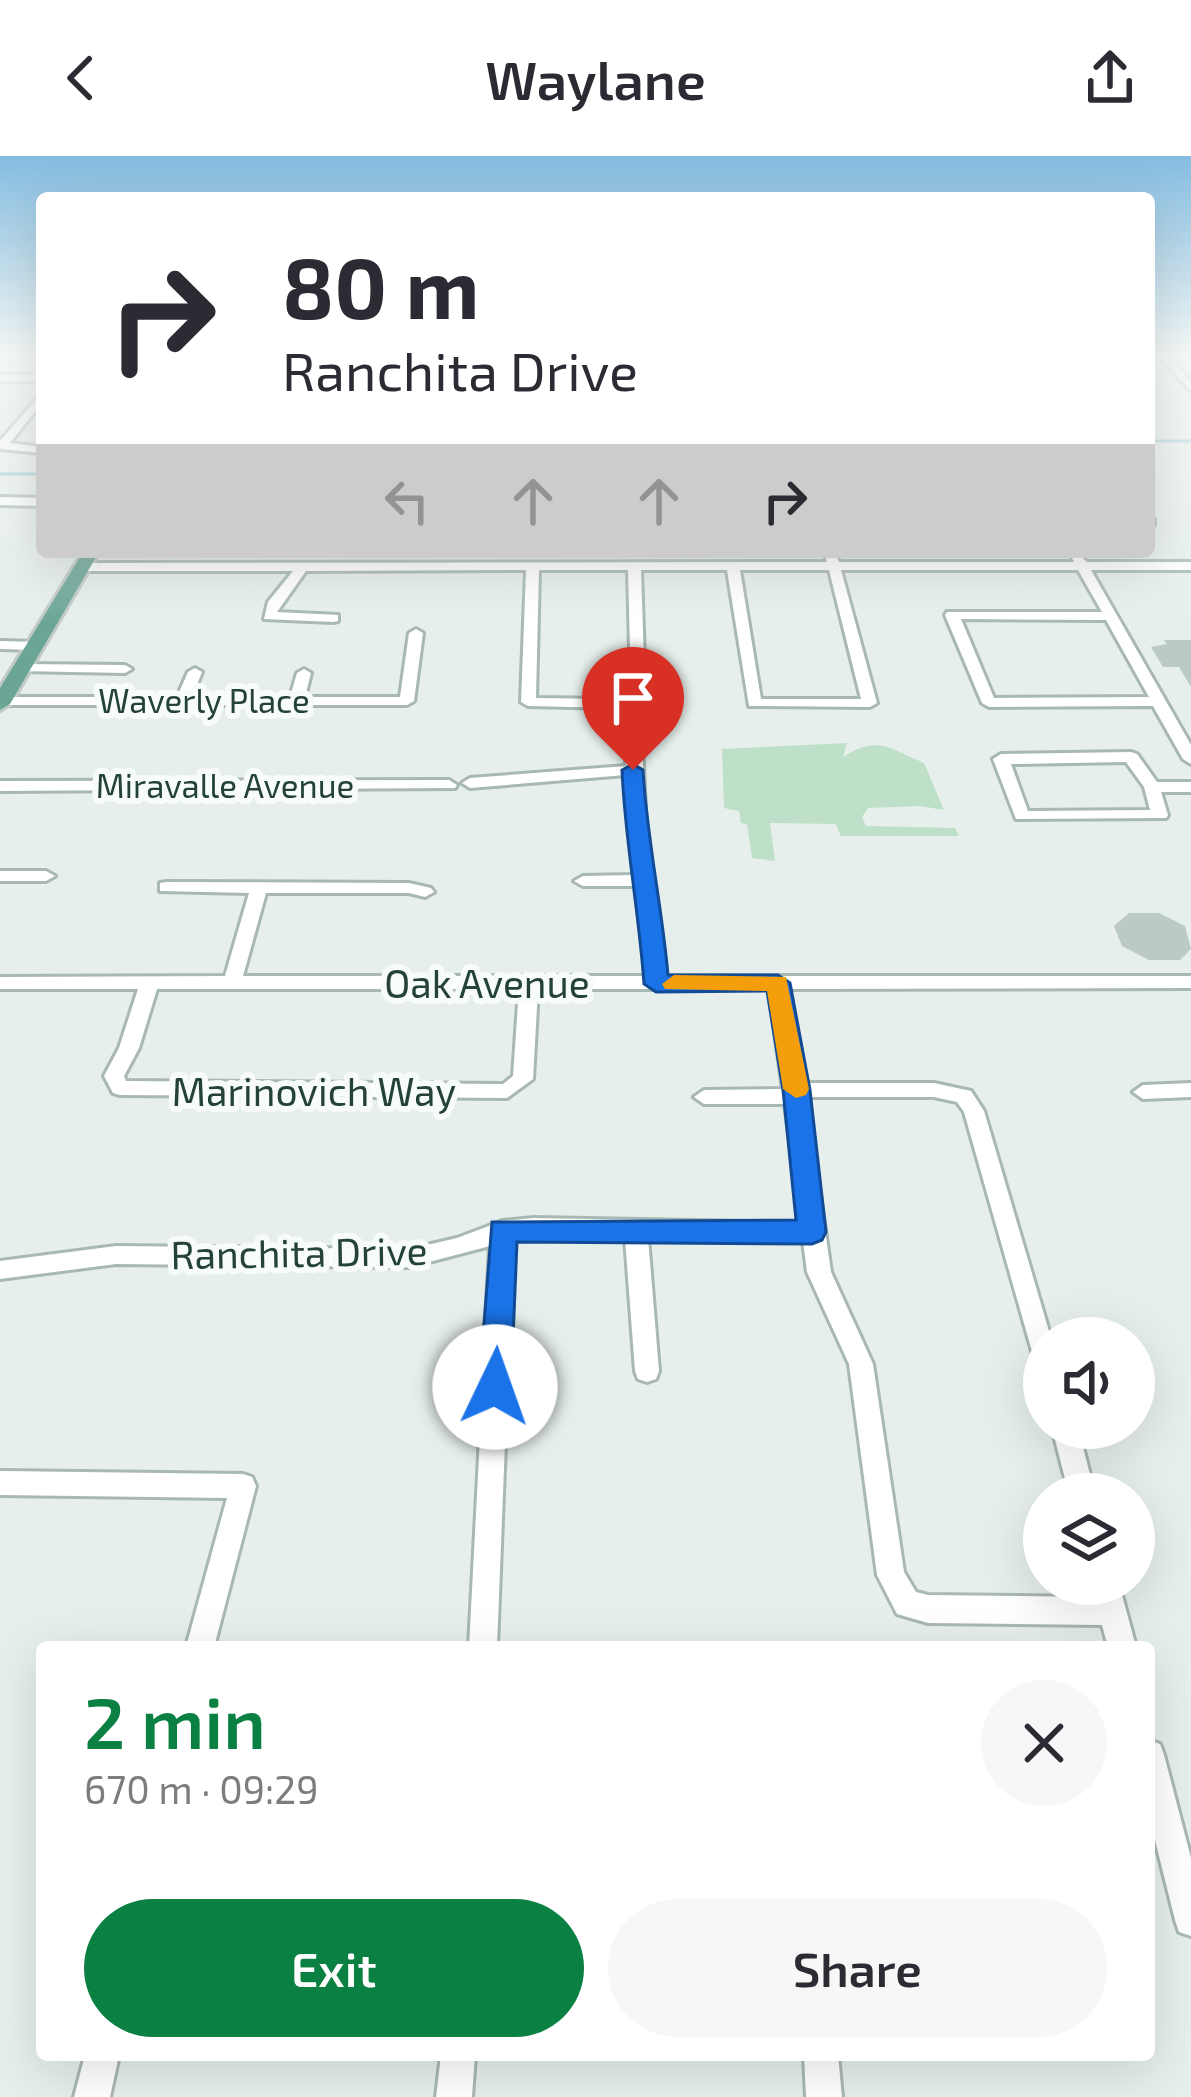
<!DOCTYPE html>
<html lang="en">
<head>
<meta charset="utf-8">
<style>
	:root { --surface:#fff; --page:#f7f7f7; --text:#2b2b33; --muted:#7c7c81; --accent:#0b8043 }
	body { margin:0; font-family:"Exo 2",sans-serif; background:var(--page); color:var(--text); height:100vh; display:flex; flex-direction:column; font-size:45px; white-space:nowrap }
	* { box-sizing:border-box; margin:0 }
	p { font-size:39px; color:var(--muted) }
	.icon { flex:none; width:66px; height:66px; fill:none; stroke:currentColor; stroke-width:2; stroke-linecap:round; stroke-linejoin:round }
	.map { position:relative; flex:1; overflow:hidden }
	.side { position:absolute; left:36px; top:1485px; width:1119px; height:420px; display:flex; flex-direction:column; background:var(--surface); border-radius:12px; box-shadow:0 12px 48px #0002 }
	.side>* { flex:none }
	.banner { position:absolute; left:36px; top:36px; width:1119px; height:366px; border-radius:12px; box-shadow:0 12px 48px #0002; background:#fff; color:var(--text); overflow:hidden }
	.controls { position:absolute; left:1023px; top:1161px; display:grid; gap:24px }
	.controls a { display:grid; place-items:center; width:132px; height:132px; border-radius:50%; background:var(--surface); box-shadow:0 12px 48px #0002; font-size:60px }
	.pin { position:absolute; display:grid; place-items:center; width:102px; height:102px; color:#fff; margin:-123px -51px; border-radius:50% 50% 50% 0; rotate:-45deg; box-shadow:0 0 12px #0007 }
	.pin .icon { rotate:45deg }
	.me { position:absolute; width:132px; margin:-66px; rotate:3deg; stroke-linejoin:round; filter:drop-shadow(0 0 9px #0008) }
	.turn { display:flex; align-items:center; gap:42px; height:252px; padding:0 48px; font-size:54px }
	.turn .icon { width:156px; height:156px; stroke-width:2.5 }
	.turn b { display:block; font-size:84px; line-height:102px }
	.lanes { display:flex; align-items:center; height:114px; padding:0 48px; background:#0003; justify-content:center; gap:60px; direction:ltr }
	.lanes .off { opacity:.35 }
	.round { display:grid; place-items:center; flex:none; width:126px; height:126px; border-radius:63px; background:var(--page) }
	.summary { display:flex; align-items:center; justify-content:space-between; height:204px; padding:0 48px }
	h1 { font-size:72px; font-weight:600; line-height:90px; color:var(--accent) }
	.primary-button { display:flex; gap:24px; margin-top:auto; padding:24px 48px }
	.primary-button a { flex:1; height:138px; border-radius:72px; background:var(--accent); color:#fff; font-size:48px; font-weight:600; line-height:138px; text-align:center }
	.primary-button a+a { background:var(--page); color:var(--text) }
	header { display:flex; justify-content:space-between; align-items:center; height:156px; padding:0 48px; background:var(--surface); font-size:54px; font-weight:600 }
	.map>svg:first-child { display:block }
</style>
</head>
<body>
<header><svg class="icon" aria-label="back" viewBox="0 0 24 24"><path d="M15 5l-7 7 7 7"/></svg>Waylane<svg class="icon" aria-label="share" viewBox="0 0 24 24"><path d="M12 15V3M7 8l5-5 5 5M5 13v7h14v-7"/></svg></header>
<div class="map">
<svg width="1191" height="1941" viewBox="0 0 1191 1941">
	<rect width="100%" height="100%" fill="#e6efeb"/>
	<path fill="#bfe0c8" d="M847 587 843 601C878 579 888 592 924 607L944 654 920 650 868 652 862 661 866 670 955 672 959 680H841L836 668 770 667 775 705 752 702 747 668 741 667 739 655 724 652 722 593Z"/>
	<g fill="none" stroke-linecap="round" stroke-linejoin="round">
		<path stroke="#8ec9d4" stroke-width="3" d="M1149 285H1191
			M0 318H42"/>
	</g>
	<path fill="#bbcac4" d="M1164 484H1191V531L1179 511H1163L1151 491 1167 488Z
		M1129 757H1159L1185 770 1191 793 1180 804H1149L1122 790 1114 770Z"/>
	<g fill="none" stroke-linecap="round" stroke-linejoin="round">
		<g stroke="#a8b8b2" stroke-width="6">
			<path id="minor" d="M1157 198H1167L1191 226V235Z
				M0 219H42V225H0Z
				M42 237V247L10 287 42 291V297L0 293V285Z
				M0 341 42 342V350L0 349Z
				M1149 361 1154 363V369H1149Z
				M828 396H835L839 406H1074L1072 402 1078 398 1087 406H1191V414H1091L1191 589V608L1183 603 1153 550 989 551 982 547 945 459 947 456H1102L1078 414H841L877 547 870 551 749 550 727 414H641L645 536 617 552 528 550 521 546 526 414 306 415 277 456 338 459V465L333 466 264 463 268 446 293 415H83L77 411 83 407 827 406 825 399ZM539 414H628L631 534 614 543 536 542ZM740 414H829L861 543H761ZM961 463 1106 464 1149 541 994 542Z
				M416 473 423 477 414 545 407 549H0L2 541H177L188 516 195 512 202 516 192 541H290L297 517 304 513 311 517 305 541H400L409 477Z
				M0 485 36 486 43 490 36 494 0 493Z
				M23 508 125 509 132 513 125 517 18 515 16 512Z
				M634 581 642 586 646 677 665 820H1191V832L788 833 802 927H934L971 935 984 955 1051 1182H1044V1209L1035 1206 964 956 957 946 934 941H806L831 1116 873 1208 904 1416 916 1436 928 1439 1095 1441 1091 1428H1119L1136 1491H1108L1102 1469 928 1467 897 1458 877 1419 849 1208 807 1116 803 1085 648 1082 659 1215 656 1223 647 1226 638 1223 635 1215 625 1082 534 1080 513 1083 497 1491H469L490 1090 410 1111 116 1108 0 1123V1105L116 1090 410 1093 457 1082 502 1065 534 1062 801 1067 785 948H704L694 941 704 934 783 933 769 833H538L533 923 507 942 120 939 113 937 104 920 119 892 138 833H0V821L225 820 249 737 160 735V727L166 726 409 727 431 732 434 736 425 741 409 737H266L243 820H646L635 730H583L574 725 583 720 634 719 625 619 470 632 462 627 470 622 626 610V586ZM157 833H519L513 920 503 928 126 925 124 920 139 892Z
				M1131 596 1137 598 1157 626H1191V636H1161L1168 659 1166 662 1016 663 993 603 1001 598ZM1126 606 1144 631 1150 654 1028 655 1011 608Z
				M449 624 457 629 455 632 0 635V625Z
				M0 715H46L55 720 46 725H0Z
				M1191 927V941L1143 943 1133 936 1143 929Z
				M1052 1272H1078L1095 1338H1069Z
				M0 1315 243 1318 252 1321 256 1330 214 1491H186L227 1342 0 1339Z
				M1149 1584 1160 1588 1164 1599 1191 1702V1780L1179 1776 1175 1764 1149 1660Z
				M85 1899H119L110 1941H74Z
				M441 1899H475L472 1941H436Z
				M804 1899H838L842 1941H806Z"/>
		</g>
		<g stroke="#c2cac8" stroke-width="6">
			<path id="major" d="M83 396H99L10 548 0 554V532Z"/>
		</g>
		<use href="#minor" fill="#fff" fill-rule="evenodd"/>
		<use href="#major" fill="#6aa596" fill-rule="evenodd"/>
	</g>
	<linearGradient id="sky" x2="0" y2="1"><stop stop-color="#84bce0"/><stop offset="0.42" stop-color="#f4f8f6"/><stop offset="1" stop-color="#f4f8f6" stop-opacity="0"/></linearGradient>
	<rect width="1191" height="470" fill="url(#sky)"/>
	<path fill="#1a73e8" stroke="#114b97" stroke-width="3" d="M633 608 643 614C647 684 662 750 668 819H778L790 827 810 934 826 1076 822 1084 812 1088 517 1086 511 1231 506 1241 495 1245 483 1241 479 1231 492 1066 796 1064 783 934 767 835 656 836 644 828C639 755 625 686 622 614Z"/>
	<path fill="#f59e0b" d="M674 819 786 821 809 933 806 939 796 942 783 933 767 835 665 833 662 828Z"/>
	<g text-anchor="middle" stroke-width="12" stroke-linejoin="round" paint-order="stroke">
		<g font-size="33" fill="#24423a" stroke="#f7fbf9">
			<text x="204" y="557">Waverly Place</text>
			<text x="225" y="642">Miravalle Avenue</text>
		</g>
		<g font-size="39" fill="#24423a" stroke="#f7fbf9">
			<text x="487" y="842">Oak Avenue</text>
			<text x="314" y="950">Marinovich Way</text>
			<text transform="translate(299 1097) rotate(-1)" y="14">Ranchita Drive</text>
		</g>
	</g>
</svg>
<div class="controls">
<a><svg class="icon" aria-label="sound" viewBox="0 0 24 24"><path d="M4 9h4l5-4v14l-5-4H4zM17 9q2 3 0 6"/></svg></a>
<a><svg class="icon" aria-label="layers" viewBox="0 0 24 24"><path d="M12 4l9 5-9 5-9-5zM3 14l9 5 9-5"/></svg></a>
</div>
<div class="pin" style="left:633px;top:614px;background:#d93025"><svg class="icon" aria-label="arrive" viewBox="0 0 24 24"><path d="M6 21V4h12l-3 4 3 4H6"/></svg></div>
<svg class="me" style="left:495px;top:1231px" viewBox="-20 -20 40 40"><circle r="19" fill="#fff"/><path d="M0-13L10 11 0 6-10 11z" fill="#1a73e8"/></svg>
<div class="banner">
<div class="turn"><svg class="icon" aria-label="right" viewBox="0 0 24 24"><path d="M7 20v-9h11M14 6l5 5-5 5"/></svg><div><b>80 m</b>Ranchita Drive</div></div>
<div class="lanes"><svg class="icon off" aria-label="left" viewBox="0 0 24 24"><path d="M17 20v-9H6M10 6l-5 5 5 5"/></svg><svg class="icon off" aria-label="ahead" viewBox="0 0 24 24"><path d="M12 20V5M6 11l6-6 6 6"/></svg><svg class="icon off" aria-label="ahead" viewBox="0 0 24 24"><path d="M12 20V5M6 11l6-6 6 6"/></svg><svg class="icon" aria-label="right" viewBox="0 0 24 24"><path d="M7 20v-9h11M14 6l5 5-5 5"/></svg></div>
</div>
<section class="side">
<div class="summary"><div><h1>2 min</h1><p>670 m · 09:29</p></div><a class="round"><svg class="icon" aria-label="close" viewBox="0 0 24 24"><path d="M6 6l12 12M18 6L6 18"/></svg></a></div>
<div class="primary-button"><a>Exit</a><a>Share</a></div>
</section>
</div>
</body>
</html>
